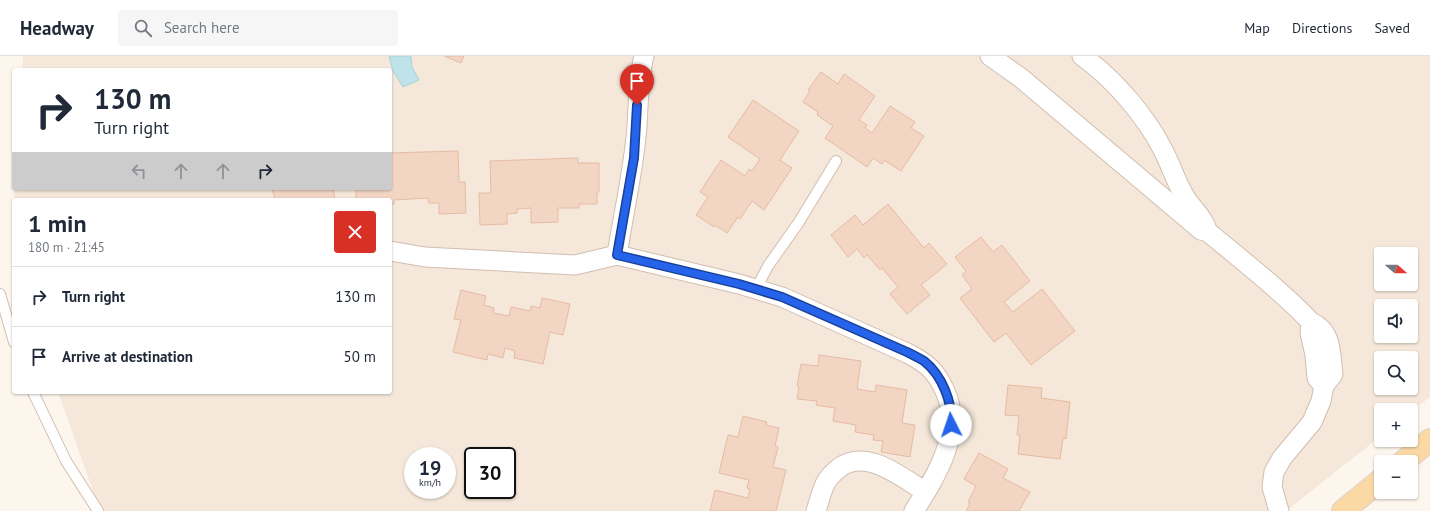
<!DOCTYPE html>
<html lang="en">
<head>
<meta charset="utf-8">
<style>
	:root { --surface:#fff; --page:#f6f6f7; --text:#1f2937; --muted:#747a83; --line:#e0e1e3 }
	body { margin:0; font-family:"PT Sans",sans-serif; background:var(--page); color:var(--text); height:100vh; display:flex; flex-direction:column; font-size:15px; white-space:nowrap }
	* { box-sizing:border-box; margin:0 }
	p { font-size:13px; color:var(--muted) }
	.icon { flex:none; width:22px; height:22px; fill:none; stroke:currentColor; stroke-width:2; stroke-linecap:round; stroke-linejoin:round }
	.map { position:relative; flex:1; overflow:hidden }
	.drawer { position:absolute; left:12px; top:142px; width:380px; height:196px; display:flex; flex-direction:column; background:var(--surface); border-radius:4px; box-shadow:0 1px 3px #0004 }
	.drawer>* { flex:none }
	.banner { position:absolute; left:12px; top:12px; width:380px; height:122px; border-radius:4px; box-shadow:0 1px 3px #0004; background:#fff; color:var(--text); overflow:hidden }
	.needle { width:26px; rotate:110deg }
	.fabs { position:absolute; left:1374px; top:191px; display:grid; gap:8px }
	.fabs a { display:grid; place-items:center; width:44px; height:44px; border-radius:4px; background:var(--surface); box-shadow:0 1px 3px #0004; font-size:20px }
	.speed { position:absolute; left:404px; top:391px; display:flex; gap:8px; font-size:20px; font-weight:700; text-align:center }
	.speed>* { display:grid; place-content:center; width:52px; height:52px; border-radius:50%; background:var(--surface); box-shadow:0 1px 3px #0004; line-height:1 }
	.speed small { font-size:10px; font-weight:400 }
	.speed .limit { border:2px solid #111; border-radius:6px; background:#fff; color:#111 }
	.pin { position:absolute; display:grid; place-items:center; width:34px; height:34px; color:#fff; margin:-41px -17px; border-radius:50% 50% 50% 0; rotate:-45deg; box-shadow:0 0 4px #0007 }
	.pin .icon { rotate:45deg }
	.me { position:absolute; width:44px; margin:-22px; rotate:356deg; stroke-linejoin:round; filter:drop-shadow(0 0 3px #0008) }
	.turn { display:flex; align-items:center; gap:14px; height:84px; padding:0 16px; font-size:18px }
	.turn .icon { width:52px; height:52px; stroke-width:2.5 }
	.turn b { display:block; font-size:28px; line-height:34px }
	.lanes { display:flex; align-items:center; height:38px; padding:0 16px; background:#0003; justify-content:center; gap:20px; direction:ltr }
	.lanes .off { opacity:.35 }
	.round { display:grid; place-items:center; flex:none; width:42px; height:42px; border-radius:4px; background:var(--page) }
	.summary { display:flex; align-items:center; justify-content:space-between; height:68px; padding:0 16px }
	h1 { font-size:24px; font-weight:800; line-height:30px }
	ul { padding:0; list-style:none }
	li { display:flex; align-items:center; gap:12px; height:60px; padding:0 16px; border-top:1px solid var(--line) }
	li div { flex:1 }
	li b { display:block; font-size:15px }
	li em { font-style:normal }
	header { display:flex; align-items:center; gap:24px; box-sizing:border-box; height:56px; padding:0 20px; background:var(--surface); border-bottom:1px solid var(--line) }
	header strong { font-size:19px }
	nav { display:flex; gap:22px; margin-inline-start:auto; font-size:14px }
	.search { width:280px; height:36px; background:var(--page); display:flex; align-items:center; gap:10px; box-sizing:border-box; padding:0 14px; border-radius:4px; color:var(--muted); font-size:15px }
	.map>svg:first-child { display:block }
</style>
</head>
<body>
<header>
<strong>Headway</strong>
<div class="search"><svg class="icon" aria-label="search" viewBox="0 0 24 24"><circle cx="10" cy="10" r="6"/><path d="M15 15l6 6"/></svg>Search here</div>
<nav><a>Map</a><a>Directions</a><a>Saved</a></nav>
</header>
<div class="map">
<svg width="1430" height="455" viewBox="0 0 1430 455">
	<rect width="100%" height="100%" fill="#fdf6ec"/>
	<path fill="#f5e8da" fill-rule="evenodd" d="M23 0H1430V341L1411 356V354H1381V380L1286 455H100L58 336H390V144H14L15 132H390V14H22ZM1381 198H1411V228H1381ZM1381 250H1411V280H1381ZM1381 302H1411V332H1381ZM413 400H447V434H413ZM473 400H507V434H473Z"/>
	<path fill="#bfe3e8" stroke="#a5d3da" d="M389 0H411L412 11 419 24 403 31 393 15Z"/>
	<path fill="#f3d5c3" stroke="#e6bba3" d="M444 0H464L461 7Z
		M821 16 838 28 844 18 875 40 859 64 867 69 865 72 872 77 890 50 915 66 911 72 924 80 901 115 884 104 882 108 873 102 867 111 825 82 833 70 817 59 818 56 803 46 810 35 808 34Z
		M753 44 799 75 780 104 792 112 764 154 752 145 740 163 738 161 727 177 715 169 714 171 696 159 708 141 700 136 721 104 745 120 749 113 752 115 760 103 728 81Z
		M458 95 459 126H465L466 157 439 158V147H429L428 142 394 144V148L390 149V144H356V132H390V97Z
		M578 102V107H599V136H597V148H579V152H558V166L531 167V152L517 153V157L507 158V168L480 169 479 137H491L490 105Z
		M272 132H333L335 144H275Z
		M888 148 924 192 929 187 947 208 921 229 930 239 907 258 890 238 898 231 882 212 880 214 867 199 864 202 857 193 848 201 831 179 855 159 863 169Z
		M981 181 993 196 1002 189 1030 225 1004 246 1013 256 1042 233 1075 275 1031 309 1006 277 994 286 960 242 972 233 962 219 966 215 955 201Z
		M461 234 486 240 484 249 494 252 493 257 509 260 511 251 530 255 531 250 540 252 542 242 570 248 563 279 550 276 543 308 514 302 515 295 505 292 503 302 488 298 487 304 453 296 461 264 454 263Z
		M819 299 861 305 857 333 875 336 876 329 907 334 902 367 915 369 910 401 881 396 883 385 873 384 874 379 855 376 856 369 833 365 835 352 816 349 817 345 797 343 799 331 797 330 801 308 818 310Z
		M1008 329 1042 332 1041 342 1070 346 1066 383 1063 382 1060 403 1018 398 1020 379H1017L1019 360 1005 359Z
		M743 360 767 366 766 369 779 372 775 390 778 391 773 411 786 414 776 455H710L715 434 748 442 750 433 747 432 749 424 719 417 728 379 738 381Z
		M979 397 1008 413 1003 422 1030 436 1019 455H966L970 448 968 446 976 430 964 423Z"/>
	<g fill="none" stroke-linecap="round" stroke-linejoin="round">
		<g stroke="#d1beb0" stroke-width="12">
			<path id="service" d="M756 233 768 210 799 166 836 105
				M0 238 14 286
				M33 336 66 405 98 455"/>
		</g>
		<g stroke="#d1beb0" stroke-width="21">
			<path id="minor" d="M990 0 1021 22 1201 174 1208 176C1243 205 1279 233 1311 266
				M1082 0C1113 22 1146 60 1163 94 1171 109 1176 126 1185 141 1192 152 1201 159 1206 171
				M390 195 425 201 575 209 617 199 739 228 782 241 907 297C927 307 936 315 945 335 964 377 936 420 914 455
				M617 199C623 160 632 121 636 81 639 54 637 27 644 0
				M816 455C819 446 821 437 825 428 828 422 834 416 839 412 866 391 902 422 926 436
				M1279 455 1272 431 1274 416 1282 402 1312 366 1321 345 1324 330 1333 318C1330 297 1333 276 1311 266L1310 277 1315 299 1317 322 1324 330"/>
		</g>
		<g stroke="#dad1cd" stroke-width="24">
			<path id="primary" d="M1403 406 1430 384
				M1343 455 1381 424"/>
		</g>
		<use href="#service" stroke="#fff" stroke-width="10"/>
		<use href="#minor" stroke="#fff" stroke-width="19"/>
		<use href="#primary" stroke="#fbd9a5" stroke-width="22"/>
	</g>
	<g fill="none" stroke-linecap="round" stroke-linejoin="round">
		<g stroke="#184099" stroke-width="10">
			<path id="route" d="M637 49 634 102 617 199 739 228 782 241 907 296C913 299 919 302 924 305 942 319 953 347 951 369"/>
		</g>
		<use href="#route" stroke="#2563eb" stroke-width="7"/>
	</g>
</svg>
<div class="fabs">
<a><svg class="needle" viewBox="-14 -14 28 28"><path d="M0-13l5 13h-10z" fill="#e53935"/><path d="M0 13l5-13h-10z" fill="#747a83"/></svg></a>
<a><svg class="icon" aria-label="sound" viewBox="0 0 24 24"><path d="M4 9h4l5-4v14l-5-4H4zM17 9q2 3 0 6"/></svg></a>
<a><svg class="icon" aria-label="search" viewBox="0 0 24 24"><circle cx="10" cy="10" r="6"/><path d="M15 15l6 6"/></svg></a>
<a>+</a>
<a>−</a>
</div>
<div class="speed"><div>19<small>km/h</small></div><div class="limit">30</div></div>
<div class="pin" style="left:637px;top:49px;background:#d93025"><svg class="icon" aria-label="arrive" viewBox="0 0 24 24"><path d="M6 21V4h12l-3 4 3 4H6"/></svg></div>
<svg class="me" style="left:951px;top:369px" viewBox="-20 -20 40 40"><circle r="19" fill="#fff"/><path d="M0-13L10 11 0 6-10 11z" fill="#2563eb"/></svg>
<div class="banner">
<div class="turn"><svg class="icon" aria-label="right" viewBox="0 0 24 24"><path d="M7 20v-9h11M14 6l5 5-5 5"/></svg><div><b>130 m</b>Turn right</div></div>
<div class="lanes"><svg class="icon off" aria-label="left" viewBox="0 0 24 24"><path d="M17 20v-9H6M10 6l-5 5 5 5"/></svg><svg class="icon off" aria-label="ahead" viewBox="0 0 24 24"><path d="M12 20V5M6 11l6-6 6 6"/></svg><svg class="icon off" aria-label="ahead" viewBox="0 0 24 24"><path d="M12 20V5M6 11l6-6 6 6"/></svg><svg class="icon" aria-label="right" viewBox="0 0 24 24"><path d="M7 20v-9h11M14 6l5 5-5 5"/></svg></div>
</div>
<section class="drawer">
<div class="summary"><div><h1>1 min</h1><p>180 m · 21:45</p></div><a class="round" style="background:#d93025;color:#fff"><svg class="icon" aria-label="close" viewBox="0 0 24 24"><path d="M6 6l12 12M18 6L6 18"/></svg></a></div>
<ul>
<li><svg class="icon" aria-label="right" viewBox="0 0 24 24"><path d="M7 20v-9h11M14 6l5 5-5 5"/></svg><div><b>Turn right</b></div><em>130 m</em></li>
<li><svg class="icon" aria-label="arrive" viewBox="0 0 24 24"><path d="M6 21V4h12l-3 4 3 4H6"/></svg><div><b>Arrive at destination</b></div><em>50 m</em></li>
</ul>
</section>
</div>
</body>
</html>
